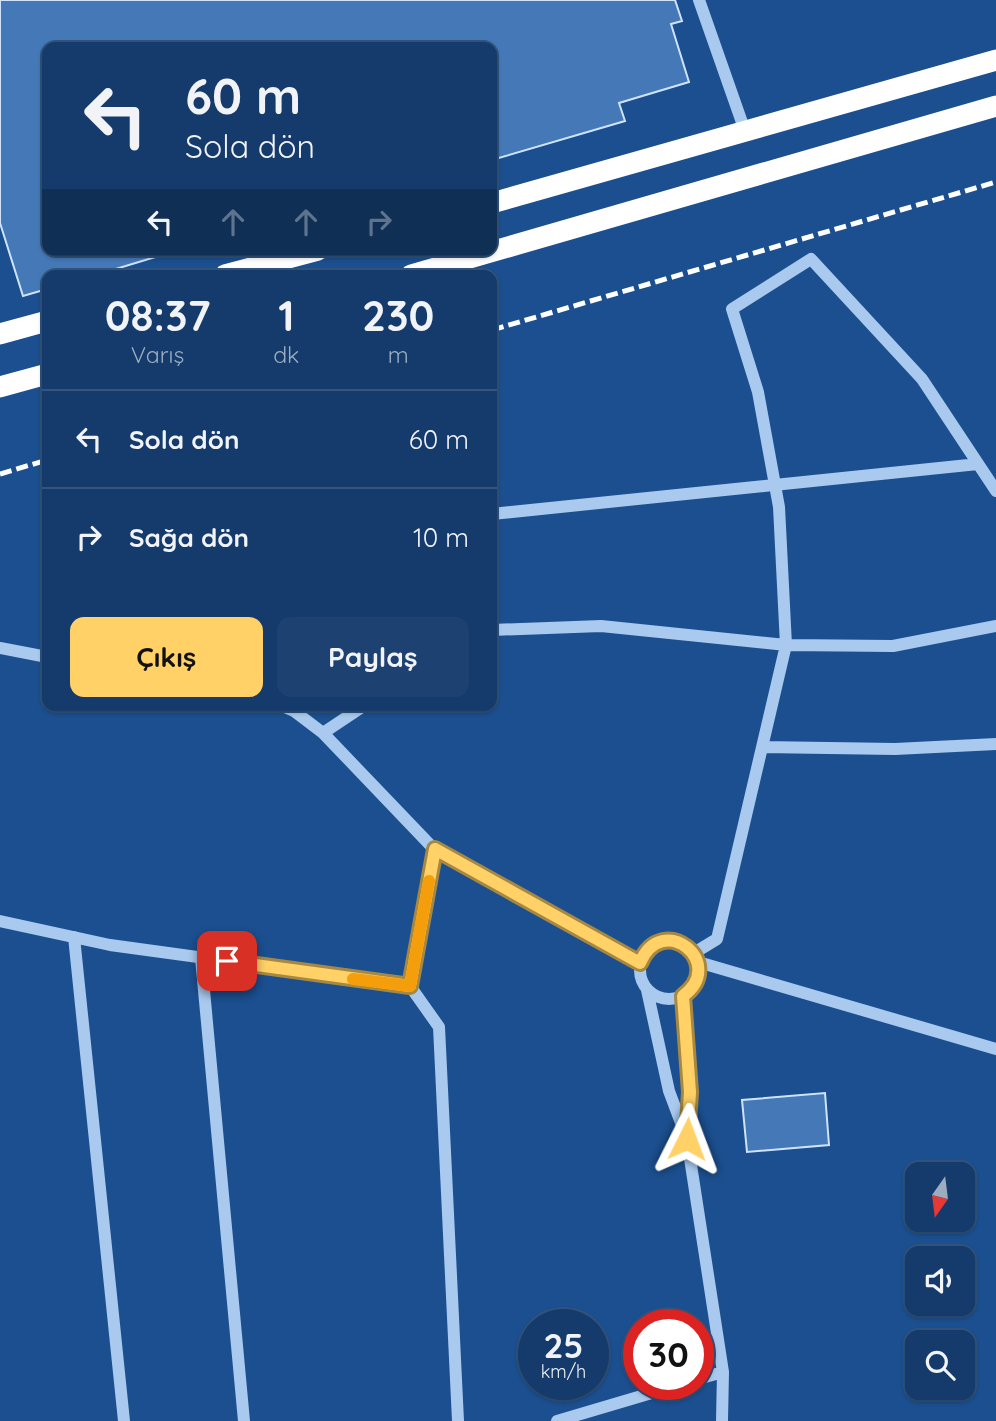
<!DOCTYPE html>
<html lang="tr">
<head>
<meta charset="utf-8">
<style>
	:root { --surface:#143b6b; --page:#1d4271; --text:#f1f3f6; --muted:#9dadc1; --line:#33557e; --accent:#ffd166 }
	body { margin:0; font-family:Quicksand,sans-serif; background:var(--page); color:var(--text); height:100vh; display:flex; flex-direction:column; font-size:26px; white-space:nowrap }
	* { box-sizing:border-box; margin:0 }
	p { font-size:23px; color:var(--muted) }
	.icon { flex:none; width:38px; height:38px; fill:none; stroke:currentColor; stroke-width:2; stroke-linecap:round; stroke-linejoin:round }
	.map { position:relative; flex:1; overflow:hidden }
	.details { position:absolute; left:42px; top:270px; width:455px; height:441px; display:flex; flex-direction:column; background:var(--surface); border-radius:14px; box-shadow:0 2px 5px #0004,0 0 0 2px var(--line) }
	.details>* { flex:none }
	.guide { position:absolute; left:42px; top:42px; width:455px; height:214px; border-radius:14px; box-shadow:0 2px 5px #0004,0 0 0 2px var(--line); background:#143b6b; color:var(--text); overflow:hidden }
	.needle { width:46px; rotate:194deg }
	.buttons { position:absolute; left:905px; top:1162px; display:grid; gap:14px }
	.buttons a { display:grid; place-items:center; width:70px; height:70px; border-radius:14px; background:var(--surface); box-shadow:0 2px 5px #0004,0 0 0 2px var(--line); font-size:35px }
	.speed { position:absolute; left:518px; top:1309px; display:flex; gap:14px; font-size:35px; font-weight:700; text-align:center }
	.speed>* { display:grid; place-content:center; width:91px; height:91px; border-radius:50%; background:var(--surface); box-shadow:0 2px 5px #0004,0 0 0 2px var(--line); line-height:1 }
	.speed small { font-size:18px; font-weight:400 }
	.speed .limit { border:10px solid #d22; background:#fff; color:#111 }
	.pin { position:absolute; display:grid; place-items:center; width:60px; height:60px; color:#fff; margin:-30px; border-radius:14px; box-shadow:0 4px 10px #0006 }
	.me { position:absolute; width:77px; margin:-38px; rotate:3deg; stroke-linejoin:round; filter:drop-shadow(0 0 5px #0008) }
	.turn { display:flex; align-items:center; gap:24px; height:147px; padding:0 28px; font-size:32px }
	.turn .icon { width:91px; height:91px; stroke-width:2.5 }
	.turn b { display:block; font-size:49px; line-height:60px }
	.lanes { display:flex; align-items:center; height:66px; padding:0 28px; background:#0003; justify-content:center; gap:35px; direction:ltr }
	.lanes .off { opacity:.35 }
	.eta { display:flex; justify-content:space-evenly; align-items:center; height:119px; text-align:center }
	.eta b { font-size:42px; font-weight:700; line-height:49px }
	.cta { display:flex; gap:14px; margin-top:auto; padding:14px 28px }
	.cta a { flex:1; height:80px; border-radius:14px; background:var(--accent); color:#111; font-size:28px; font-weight:700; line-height:80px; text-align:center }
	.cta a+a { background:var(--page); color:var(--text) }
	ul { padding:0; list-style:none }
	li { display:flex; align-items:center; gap:21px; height:98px; padding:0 28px; border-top:2px solid var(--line) }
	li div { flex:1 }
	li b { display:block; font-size:26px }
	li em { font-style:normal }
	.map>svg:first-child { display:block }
</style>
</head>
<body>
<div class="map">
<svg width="996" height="1421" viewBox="0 0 996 1421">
	<rect width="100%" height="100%" fill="#1b4f8f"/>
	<path fill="#4478b7" stroke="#cfe3fa" stroke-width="2" d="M0 0H675L682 21 671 24 689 82 619 103 625 121 492 160V47H47V250H162V255L96 275H47V289L23 296 0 223Z
		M825 1093 829 1145 747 1152 742 1100Z"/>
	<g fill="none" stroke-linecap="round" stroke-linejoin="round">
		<path stroke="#a9c9ee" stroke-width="12" d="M699 0 745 131
			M492 514 978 464
			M492 630 601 626 786 645 893 646 996 626
			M0 648 47 657
			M280 705 294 711 323 733 434 849
			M323 733 365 705
			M762 747 895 749 996 744
			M0 921 110 945 410 986
			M74 937 124 1421
			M640 970a29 29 0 1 1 58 0a29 29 0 1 1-58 0Z
			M694 953 717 939 786 645 779 507 758 392 732 309 811 259 922 379 996 491
			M201 958 244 1421
			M698 962 996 1049
			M647 990 669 1091 687 1139 723 1372 722 1421
			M683 996 690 1092 688 1135
			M698 1379 723 1372
			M458 1421 439 1027 410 986 434 849 640 963
			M557 1421 682 1384"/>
		<path stroke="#fff" stroke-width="21" d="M492 203 996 60
			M225 275 318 250
			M411 275 996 106
			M0 334 47 321
			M0 387 47 374"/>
		<path stroke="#fff" stroke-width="5" stroke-dasharray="12 5" stroke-linecap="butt" d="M492 330 996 182
			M0 474 47 460"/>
	</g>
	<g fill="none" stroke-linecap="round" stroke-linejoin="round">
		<g stroke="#a68842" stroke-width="18">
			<path id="route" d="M227 961 410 986 435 849 640 963C662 910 728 963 683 996L690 1092 687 1139"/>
		</g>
		<use href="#route" stroke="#ffd166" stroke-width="12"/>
		<path stroke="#f59e0b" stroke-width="12" d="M353 979 410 986 429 881"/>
	</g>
</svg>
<div class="buttons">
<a><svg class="needle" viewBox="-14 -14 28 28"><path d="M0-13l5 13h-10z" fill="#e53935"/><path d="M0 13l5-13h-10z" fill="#9dadc1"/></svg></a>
<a><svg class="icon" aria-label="sound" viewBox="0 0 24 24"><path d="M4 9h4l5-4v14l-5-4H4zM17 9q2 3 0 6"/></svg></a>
<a><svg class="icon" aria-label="search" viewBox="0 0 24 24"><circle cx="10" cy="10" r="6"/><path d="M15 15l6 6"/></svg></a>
</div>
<div class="speed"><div>25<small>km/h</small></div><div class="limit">30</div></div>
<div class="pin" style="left:227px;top:961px;background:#d93025"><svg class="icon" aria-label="arrive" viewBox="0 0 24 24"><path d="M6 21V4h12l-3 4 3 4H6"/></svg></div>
<svg class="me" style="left:687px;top:1139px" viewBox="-20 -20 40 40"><path d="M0-17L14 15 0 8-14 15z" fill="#ffd166" stroke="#fff" stroke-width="4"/></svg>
<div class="guide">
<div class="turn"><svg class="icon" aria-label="left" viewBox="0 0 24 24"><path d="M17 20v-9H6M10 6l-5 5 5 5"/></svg><div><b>60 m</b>Sola dön</div></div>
<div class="lanes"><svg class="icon" aria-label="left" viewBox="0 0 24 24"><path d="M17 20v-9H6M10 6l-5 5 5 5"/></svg><svg class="icon off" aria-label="ahead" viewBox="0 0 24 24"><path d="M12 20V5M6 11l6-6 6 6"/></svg><svg class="icon off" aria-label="ahead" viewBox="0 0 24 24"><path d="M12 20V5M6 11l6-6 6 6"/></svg><svg class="icon off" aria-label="right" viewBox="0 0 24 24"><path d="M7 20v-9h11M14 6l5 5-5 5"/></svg></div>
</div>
<section class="details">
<div class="eta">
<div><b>08:37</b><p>Varış</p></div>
<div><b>1</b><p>dk</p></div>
<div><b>230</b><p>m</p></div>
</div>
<ul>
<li><svg class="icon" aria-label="left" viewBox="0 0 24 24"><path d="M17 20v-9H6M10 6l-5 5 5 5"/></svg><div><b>Sola dön</b></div><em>60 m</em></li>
<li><svg class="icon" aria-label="right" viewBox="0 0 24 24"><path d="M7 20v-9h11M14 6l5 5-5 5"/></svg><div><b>Sağa dön</b></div><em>10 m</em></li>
</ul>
<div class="cta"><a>Çıkış</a><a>Paylaş</a></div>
</section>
</div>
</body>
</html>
